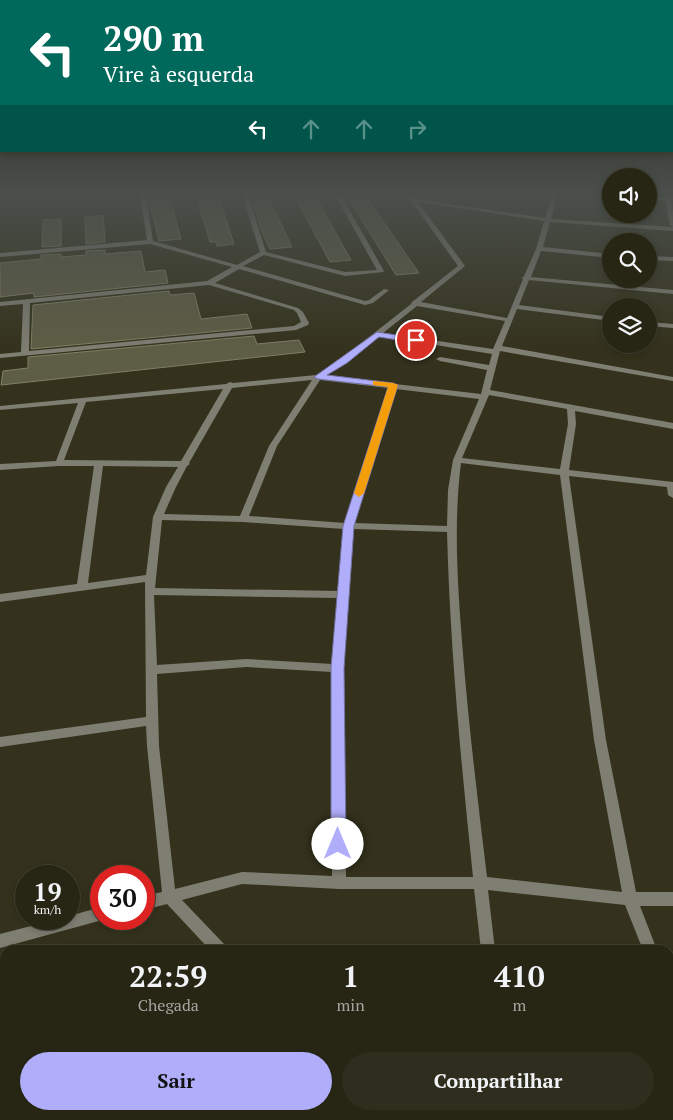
<!DOCTYPE html>
<html lang="pt">
<head>
<meta charset="utf-8">
<style>
	:root { --surface:#272615; --page:#2f2e1e; --text:#f1f3f6; --muted:#a4a5a0; --line:#434334; --accent:#b0aefa }
	body { margin:0; font-family:"PT Serif",serif; background:var(--page); color:var(--text); height:100vh; display:flex; flex-direction:column; font-size:19px; white-space:nowrap }
	* { box-sizing:border-box; margin:0 }
	p { font-size:16px; color:var(--muted) }
	.icon { flex:none; width:28px; height:28px; fill:none; stroke:currentColor; stroke-width:2; stroke-linecap:round; stroke-linejoin:round }
	.map { position:relative; flex:1; overflow:hidden }
	.sheet { position:absolute; left:0px; top:945px; width:674px; height:175px; display:flex; flex-direction:column; background:var(--surface); border-radius:15px 15px 0 0; box-shadow:0 2px 8px #0003,0 0 0 1px var(--line) }
	.sheet>* { flex:none }
	.top-card { position:absolute; left:0px; top:0px; width:674px; height:152px; box-shadow:0 2px 8px #0003,0 0 0 1px var(--line); background:#00695c; color:#fff; overflow:hidden }
	.fabs { position:absolute; left:602px; top:168px; display:grid; gap:10px }
	.fabs a { display:grid; place-items:center; width:55px; height:55px; border-radius:50%; background:var(--surface); box-shadow:0 2px 8px #0003,0 0 0 1px var(--line); font-size:25px }
	.speed { position:absolute; left:15px; top:865px; display:flex; gap:10px; font-size:25px; font-weight:700; text-align:center }
	.speed>* { display:grid; place-content:center; width:65px; height:65px; border-radius:50%; background:var(--surface); box-shadow:0 2px 8px #0003,0 0 0 1px var(--line); line-height:1 }
	.speed small { font-size:12px; font-weight:400 }
	.speed .limit { border:8px solid #d22; background:#fff; color:#111 }
	.pin { position:absolute; display:grid; place-items:center; width:42px; height:42px; color:#fff; margin:-21px; border:2px solid #fff; border-radius:50%; box-shadow:0 1px 5px #0007 }
	.me { position:absolute; width:55px; margin:-28px; rotate:0deg; stroke-linejoin:round; filter:drop-shadow(0 0 4px #0008) }
	.turn { display:flex; align-items:center; gap:18px; height:105px; padding:0 20px; font-size:22px }
	.turn .icon { width:65px; height:65px; stroke-width:2.5 }
	.turn b { display:block; font-size:35px; line-height:42px }
	.lanes { display:flex; align-items:center; height:48px; padding:0 20px; background:#0003; justify-content:center; gap:25px; direction:ltr }
	.lanes .off { opacity:.35 }
	.eta { display:flex; justify-content:space-evenly; align-items:center; height:85px; text-align:center }
	.eta b { font-size:30px; font-weight:800; line-height:35px }
	.cta { display:flex; gap:10px; margin-top:auto; padding:10px 20px }
	.cta a { flex:1; height:58px; border-radius:30px; background:var(--accent); color:#111; font-size:20px; font-weight:800; line-height:58px; text-align:center }
	.cta a+a { background:var(--page); color:var(--text) }
	.map>svg:first-child { display:block }
</style>
</head>
<body>
<div class="map">
<svg width="673" height="1120" viewBox="0 0 673 1120">
	<rect width="100%" height="100%" fill="#34321c"/>
	<path fill="#5e5d45" stroke="#807f66" d="M148 195H169L181 239 159 241Z
		M196 195H218L234 244 217 246 216 242H210Z
		M294 195 315 196 351 260 330 262Z
		M361 195 363 198H367L419 273 396 275 347 196Z
		M262 196 263 199H269L292 247 270 249 262 232 251 197Z
		M103 215 105 242 86 244 85 217Z
		M61 219V246L42 247 43 220Z
		M105 250V254L141 251 145 272 165 270 168 283 34 297V293L0 297V263L41 259V255L61 254V257L86 255V251Z
		M169 291 170 295 194 293 201 319 247 314 252 328 31 349 33 305Z
		M254 336 257 344 299 340 305 352 1 385 3 371 28 368V357Z"/>
	<g fill="none" stroke-linecap="round" stroke-linejoin="round">
		<path fill="#7e7e73" fill-rule="evenodd" d="M140 195H146L153 241 237 265 260 252 242 195H248L266 252 345 272 377 270 335 195H341L384 271 383 272 345 276 264 255 243 266 365 301 369 300 384 289 389 290 373 303 365 305 239 269 215 283 298 308 303 312 309 323 308 325 296 330 0 358V354L21 352 23 304 0 306V302L207 281 232 267 150 244 0 257V253L147 240ZM209 285 294 310 297 313 301 322 294 326 29 351 30 303Z
			M407 195H413L416 199 545 218 552 195H558L551 219 673 227V231L550 222 543 247 611 254V258L541 251 531 277 673 290V294L529 280 519 305 611 317V321L517 309 502 346 673 377V381L500 351 490 390 673 423V429L575 411 576 424 569 470 673 482V498L668 495 667 487 569 476 606 740 636 892H673V906H640L657 950H643L625 905 488 890 495 950H481L474 889H339L242 884 182 900 225 945 227 950H210L167 904 144 910V896L162 892 147 746 146 726 0 747V737L146 717 145 582 0 602V594L77 584 94 466H59L0 470V464L56 461 78 403 0 410V406L226 384 230 382 233 383 316 375 341 359 411 304 412 302 458 266ZM418 202 544 221 536 249 524 276 522 278 523 279 507 318 421 302 465 266ZM417 306 505 321 493 349 383 333ZM379 336 492 354 489 365 440 357 436 359 440 361 487 370 481 394 326 376 347 363ZM312 380 269 446 240 516 164 514 176 487 187 466 190 464 189 463 232 388ZM320 380 388 388 345 523 249 516 277 446ZM223 389 181 461 64 460 86 402ZM396 389 479 399 453 460 448 490 447 526 355 523ZM489 395 567 409 568 424 560 469 462 458ZM461 463 560 475 594 740 622 892 487 877C478 803 469 728 463 654 458 590 453 526 461 463ZM103 466 178 467 166 487 153 517 146 575 88 583ZM162 520 243 522 344 529 339 591 155 588ZM354 529 447 532C450 647 461 762 473 877H346L344 668ZM154 595 338 598 333 664 246 659 157 665ZM246 667 332 672V876L242 872 175 889 159 746 157 674Z
			M649 195 665 197 664 195H670V197L673 198V200L671 201 673 211V227L670 225 665 200 649 199Z
			M649 256 673 257V261L649 260Z
			M649 322 673 324V328L649 326Z
			M101 907V919H106L0 948V934L58 919H69V916Z
			M669 989 673 991V1019L669 1017Z
			M397 1115H417L419 1120H399Z
			M478 1115H494L493 1120H477Z"/>
	</g>
	<linearGradient id="sky" x2="0" y2="1"><stop stop-color="#1d1c0f"/><stop offset="0.55" stop-color="#4a4f4b"/><stop offset="1" stop-color="#4a4f4b" stop-opacity="0"/></linearGradient>
	<rect width="673" height="352" fill="url(#sky)"/>
	<path fill="#b0aefa" stroke="#7271a2" d="M377 332 416 338 420 340 416 343 379 337 347 363 327 375 393 383 398 385 354 526 344 668 346 844 344 848 338 850 333 848 331 844V668L343 526 388 387 318 379 314 377Z"/>
	<path fill="#f59e0b" d="M373 381 393 383 398 385 364 493 359 497 354 493 388 387 373 385Z"/>
</svg>
<div class="fabs">
<a><svg class="icon" aria-label="sound" viewBox="0 0 24 24"><path d="M4 9h4l5-4v14l-5-4H4zM17 9q2 3 0 6"/></svg></a>
<a><svg class="icon" aria-label="search" viewBox="0 0 24 24"><circle cx="10" cy="10" r="6"/><path d="M15 15l6 6"/></svg></a>
<a><svg class="icon" aria-label="layers" viewBox="0 0 24 24"><path d="M12 4l9 5-9 5-9-5zM3 14l9 5 9-5"/></svg></a>
</div>
<div class="speed"><div>19<small>km/h</small></div><div class="limit">30</div></div>
<div class="pin" style="left:416px;top:340px;background:#d93025"><svg class="icon" aria-label="arrive" viewBox="0 0 24 24"><path d="M6 21V4h12l-3 4 3 4H6"/></svg></div>
<svg class="me" style="left:338px;top:844px" viewBox="-20 -20 40 40"><circle r="19" fill="#fff"/><path d="M0-13L10 11 0 6-10 11z" fill="#b0aefa"/></svg>
<div class="top-card">
<div class="turn"><svg class="icon" aria-label="left" viewBox="0 0 24 24"><path d="M17 20v-9H6M10 6l-5 5 5 5"/></svg><div><b>290 m</b>Vire à esquerda</div></div>
<div class="lanes"><svg class="icon" aria-label="left" viewBox="0 0 24 24"><path d="M17 20v-9H6M10 6l-5 5 5 5"/></svg><svg class="icon off" aria-label="ahead" viewBox="0 0 24 24"><path d="M12 20V5M6 11l6-6 6 6"/></svg><svg class="icon off" aria-label="ahead" viewBox="0 0 24 24"><path d="M12 20V5M6 11l6-6 6 6"/></svg><svg class="icon off" aria-label="right" viewBox="0 0 24 24"><path d="M7 20v-9h11M14 6l5 5-5 5"/></svg></div>
</div>
<section class="sheet">
<div class="eta">
<div><b>22:59</b><p>Chegada</p></div>
<div><b>1</b><p>min</p></div>
<div><b>410</b><p>m</p></div>
</div>
<div class="cta"><a>Sair</a><a>Compartilhar</a></div>
</section>
</div>
</body>
</html>
